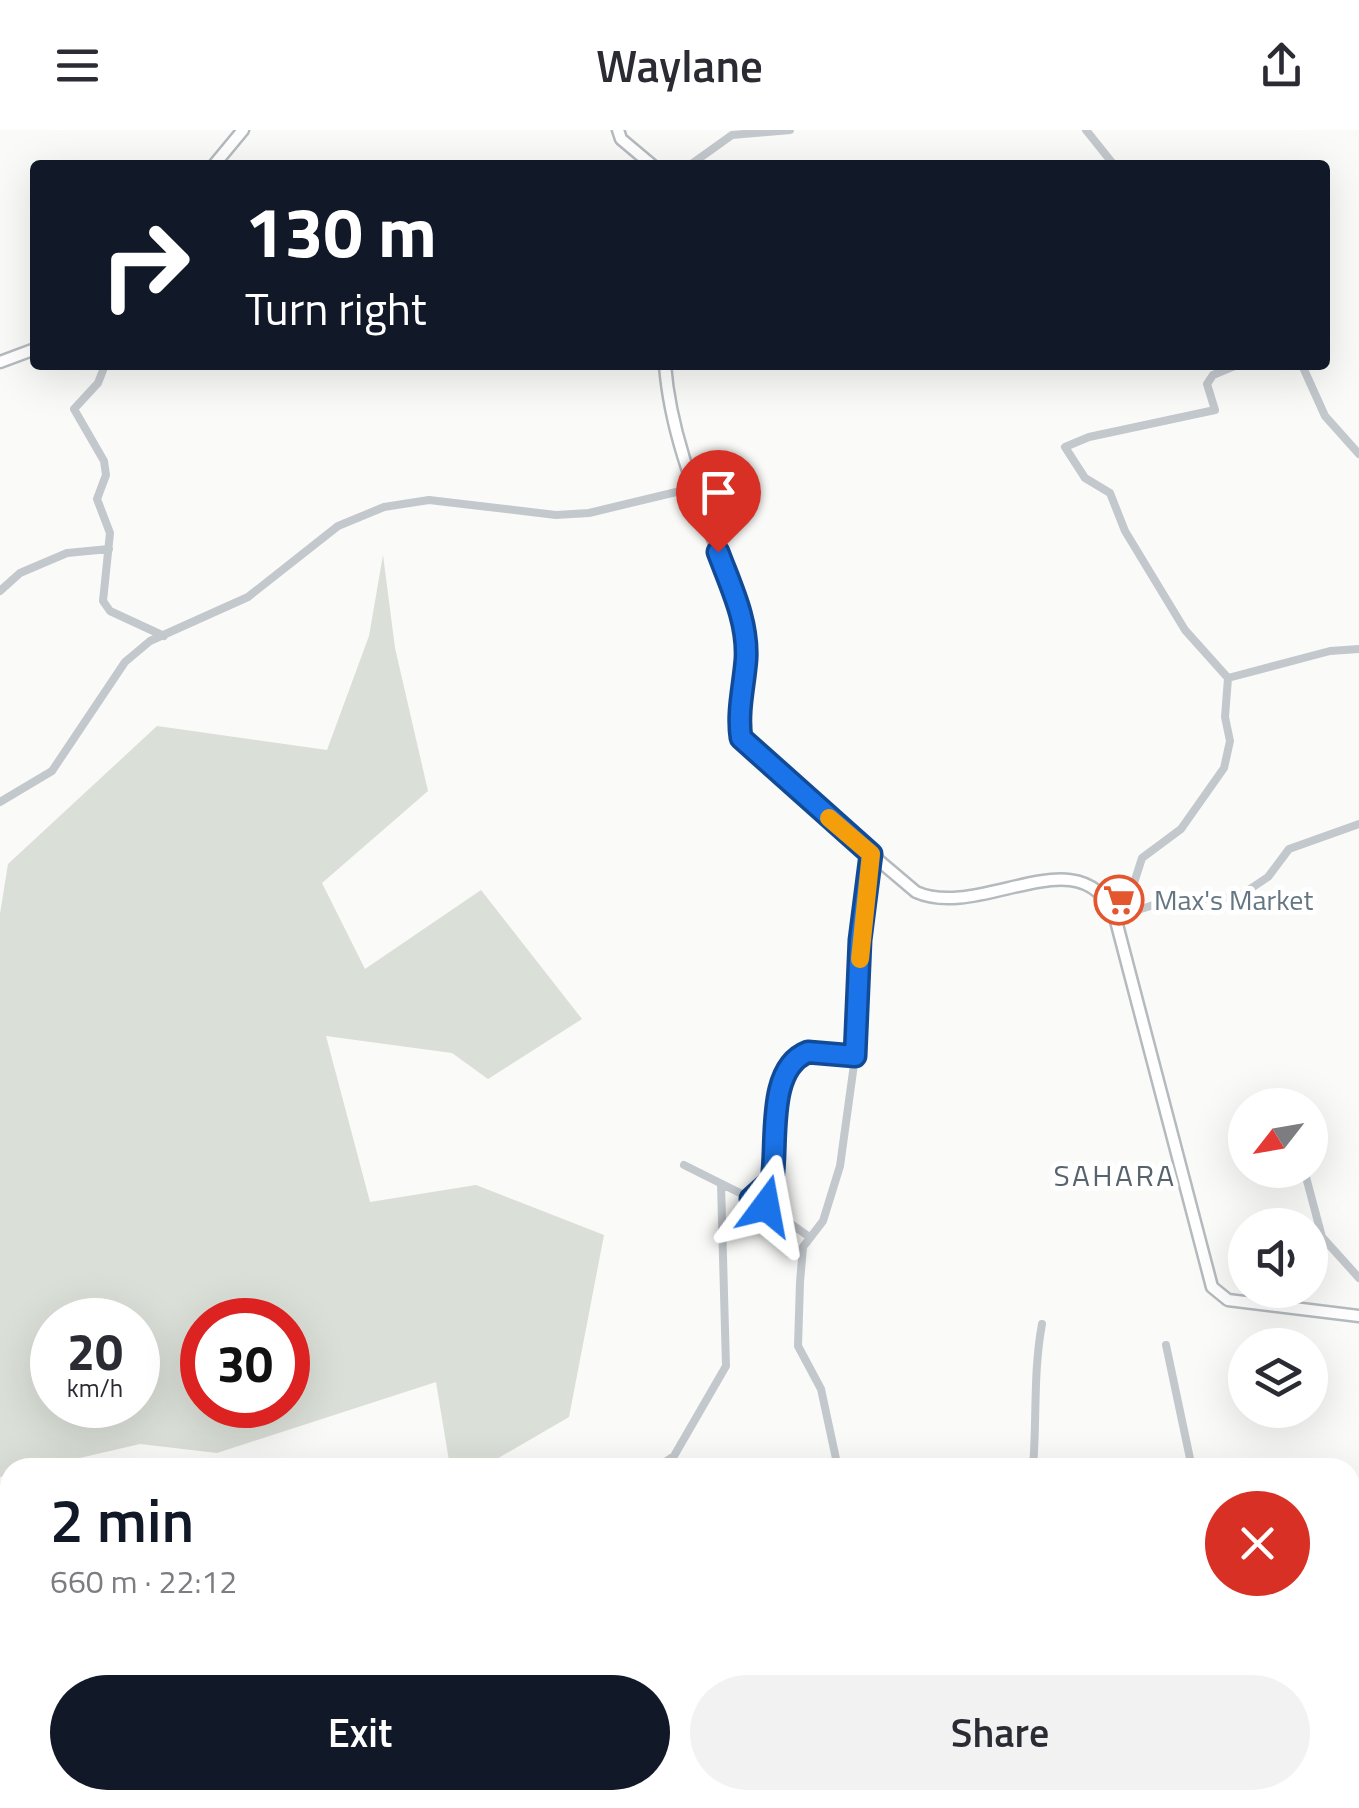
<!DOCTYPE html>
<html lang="en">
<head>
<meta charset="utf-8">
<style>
	:root { --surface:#fff; --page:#f2f2f3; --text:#2b2b33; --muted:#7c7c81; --accent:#111827 }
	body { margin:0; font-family:"Titillium Web",sans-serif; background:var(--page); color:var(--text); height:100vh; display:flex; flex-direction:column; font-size:38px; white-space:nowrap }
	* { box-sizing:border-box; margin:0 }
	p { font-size:32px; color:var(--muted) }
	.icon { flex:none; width:55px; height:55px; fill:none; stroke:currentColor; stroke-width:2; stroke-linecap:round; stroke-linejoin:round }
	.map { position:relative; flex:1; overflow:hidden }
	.panel { position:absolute; left:0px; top:1328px; width:1360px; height:352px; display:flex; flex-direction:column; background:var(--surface); border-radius:30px 30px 0 0; box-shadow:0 10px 40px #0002 }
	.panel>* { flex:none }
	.hud { position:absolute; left:30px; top:30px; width:1300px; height:210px; border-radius:10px; box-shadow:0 10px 40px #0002; background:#111827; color:#fff; overflow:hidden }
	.needle { width:65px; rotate:239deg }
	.controls { position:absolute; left:1228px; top:958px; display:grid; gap:20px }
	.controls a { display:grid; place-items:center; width:100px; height:100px; border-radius:50%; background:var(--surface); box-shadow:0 10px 40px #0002; font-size:50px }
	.speed { position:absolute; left:30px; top:1168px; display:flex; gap:20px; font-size:50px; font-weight:700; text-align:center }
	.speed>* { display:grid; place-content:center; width:130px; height:130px; border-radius:50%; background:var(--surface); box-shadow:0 10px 40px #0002; line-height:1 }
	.speed small { font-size:25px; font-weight:400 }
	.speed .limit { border:15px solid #d22; background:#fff; color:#111 }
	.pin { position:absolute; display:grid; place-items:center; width:85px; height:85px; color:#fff; margin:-102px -42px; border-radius:50% 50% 50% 0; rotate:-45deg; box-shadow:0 0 10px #0007 }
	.pin .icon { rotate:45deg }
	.me { position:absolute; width:110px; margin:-55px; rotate:13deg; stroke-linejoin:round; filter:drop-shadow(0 0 8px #0008) }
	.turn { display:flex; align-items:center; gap:35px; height:210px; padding:0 50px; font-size:45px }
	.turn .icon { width:130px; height:130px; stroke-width:2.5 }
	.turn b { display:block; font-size:70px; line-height:85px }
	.round { display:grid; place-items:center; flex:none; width:105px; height:105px; border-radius:52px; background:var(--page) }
	.headline { display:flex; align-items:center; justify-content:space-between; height:170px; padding:0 50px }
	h1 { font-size:60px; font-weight:600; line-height:75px; color:var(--accent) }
	.primary-button { display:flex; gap:20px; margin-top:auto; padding:20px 50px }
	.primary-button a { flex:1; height:115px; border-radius:60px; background:var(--accent); color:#fff; font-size:40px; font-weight:600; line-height:115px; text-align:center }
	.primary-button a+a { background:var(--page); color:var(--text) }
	header { display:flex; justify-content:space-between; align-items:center; height:130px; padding:0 50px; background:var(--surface); font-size:45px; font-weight:600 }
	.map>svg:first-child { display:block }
</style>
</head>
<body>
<header><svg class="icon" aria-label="menu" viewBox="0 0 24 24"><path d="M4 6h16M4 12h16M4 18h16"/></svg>Waylane<svg class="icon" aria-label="share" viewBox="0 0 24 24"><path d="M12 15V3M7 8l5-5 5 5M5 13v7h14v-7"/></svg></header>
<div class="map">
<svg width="1359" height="1678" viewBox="0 0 1359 1678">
	<rect width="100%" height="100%" fill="#fafaf8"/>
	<path fill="#dadfd7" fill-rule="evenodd" d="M383 425 395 518 428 661 322 753 365 839 481 760 582 889 488 949 452 923 326 906 370 1072 476 1055 604 1105 569 1287 483 1337H450L436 1252 217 1323 140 1314 41 1337 10 1338V1345L0 1347V784L8 734 157 596 327 620 369 506ZM52 1190H138V1275H52ZM202 1190H288V1275H202Z"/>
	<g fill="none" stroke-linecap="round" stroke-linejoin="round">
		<g stroke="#b5babe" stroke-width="15">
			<path id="major" d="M618 0 621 9 652 35
				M214 35 243 0
				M0 232 35 219
				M665 235C670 300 694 360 717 419 725 442 739 467 743 492 749 536 725 588 754 625L916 762C981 791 1081 703 1115 787L1212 1157 1228 1170 1359 1186
				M1353 1678 1359 1673"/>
		</g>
		<path stroke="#c3c8cc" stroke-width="8" d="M1086 0 1114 35
			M690 35 732 5 790 0
			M105 235 98 253 74 279 104 331 106 345 97 369 110 403 103 471 110 481 164 506
			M1302 235 1325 286 1359 324
			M0 461 20 443 67 423 109 419
			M1228 548 1330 521 1359 519
			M0 672 52 641 125 532 150 511 248 467 338 396 384 377 429 370 556 385 589 383 693 358
			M1119 786 1166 771 1238 767 1268 747 1289 719 1359 694
			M1115 787 1126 778 1142 728 1181 699 1224 638 1230 611 1225 587 1228 548 1185 500 1125 401 1110 363 1085 348 1065 317 1089 307 1215 280 1207 254 1213 245 1237 235
			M684 1035 766 1076 808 1106
			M1306 1047 1322 1107
			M751 1069 772 1050C778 1013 766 939 808 922L855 926
			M1310 1104 1322 1107 1359 1148
			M1166 1215 1192 1338
			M656 1338 674 1326 726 1236 721 1054
			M838 1338 821 1259 798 1216 800 1152 803 1117 823 1091 840 1036 859 898 860 810 871 724
			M1033 1338C1037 1288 1033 1243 1042 1194
			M1350 1365 1359 1359
			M1350 1481 1359 1477
			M1350 1541 1359 1535
			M0 1607 10 1598
			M118 1670 120 1678
			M1084 1670 1086 1678
			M1168 1670 1169 1678
			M844 1678V1670"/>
		<use href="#major" stroke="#fff" stroke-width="10"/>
	</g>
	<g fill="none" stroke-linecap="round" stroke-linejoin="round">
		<g stroke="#114b97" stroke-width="25">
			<path id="route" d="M718 422C731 457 748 491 746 529 744 556 737 581 741 608L871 724 860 810 855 926 808 922C766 938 778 1013 772 1050L751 1069 766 1076"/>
		</g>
		<use href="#route" stroke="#1a73e8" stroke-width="18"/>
		<path stroke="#f59e0b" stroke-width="18" d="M829 688 871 724 860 829"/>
	</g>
	<defs>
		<g id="supermarket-ring" transform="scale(2.5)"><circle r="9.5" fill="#fff" stroke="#e4572e" stroke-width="1.5"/><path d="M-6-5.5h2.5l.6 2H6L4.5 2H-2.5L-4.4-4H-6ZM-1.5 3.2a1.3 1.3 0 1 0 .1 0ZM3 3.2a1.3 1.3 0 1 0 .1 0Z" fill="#e4572e"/></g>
	</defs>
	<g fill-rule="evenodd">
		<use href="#supermarket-ring" x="1119" y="770"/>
	</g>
	<g text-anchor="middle" stroke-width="10" stroke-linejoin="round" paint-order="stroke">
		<g font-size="28" fill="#657683" stroke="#fff" text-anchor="start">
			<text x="1154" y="780">Max's Market</text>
		</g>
		<g font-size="30" letter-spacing="2.5" fill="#57646e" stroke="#fff">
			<text x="1115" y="1056">SAHARA</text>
		</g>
	</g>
</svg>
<div class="controls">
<a><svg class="needle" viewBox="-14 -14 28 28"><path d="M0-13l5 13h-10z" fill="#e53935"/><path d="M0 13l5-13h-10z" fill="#7c7c81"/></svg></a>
<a><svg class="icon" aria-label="sound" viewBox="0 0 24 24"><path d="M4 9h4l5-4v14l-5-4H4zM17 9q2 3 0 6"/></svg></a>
<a><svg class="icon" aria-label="layers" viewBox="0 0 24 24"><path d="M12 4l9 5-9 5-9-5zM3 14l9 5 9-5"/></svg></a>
</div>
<div class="speed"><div>20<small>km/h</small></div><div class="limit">30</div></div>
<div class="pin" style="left:718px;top:422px;background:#d93025"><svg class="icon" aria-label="arrive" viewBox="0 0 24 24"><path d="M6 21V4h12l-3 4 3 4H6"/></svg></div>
<svg class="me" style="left:766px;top:1076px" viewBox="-20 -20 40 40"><path d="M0-17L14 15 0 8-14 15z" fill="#1a73e8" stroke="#fff" stroke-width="4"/></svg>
<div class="hud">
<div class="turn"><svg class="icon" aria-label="right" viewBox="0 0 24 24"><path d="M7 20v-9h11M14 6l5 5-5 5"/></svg><div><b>130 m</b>Turn right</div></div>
</div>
<section class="panel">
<div class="headline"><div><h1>2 min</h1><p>660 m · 22:12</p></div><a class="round" style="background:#d93025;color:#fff"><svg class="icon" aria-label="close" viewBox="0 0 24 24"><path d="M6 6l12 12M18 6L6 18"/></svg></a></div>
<div class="primary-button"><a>Exit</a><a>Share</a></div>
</section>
</div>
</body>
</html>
